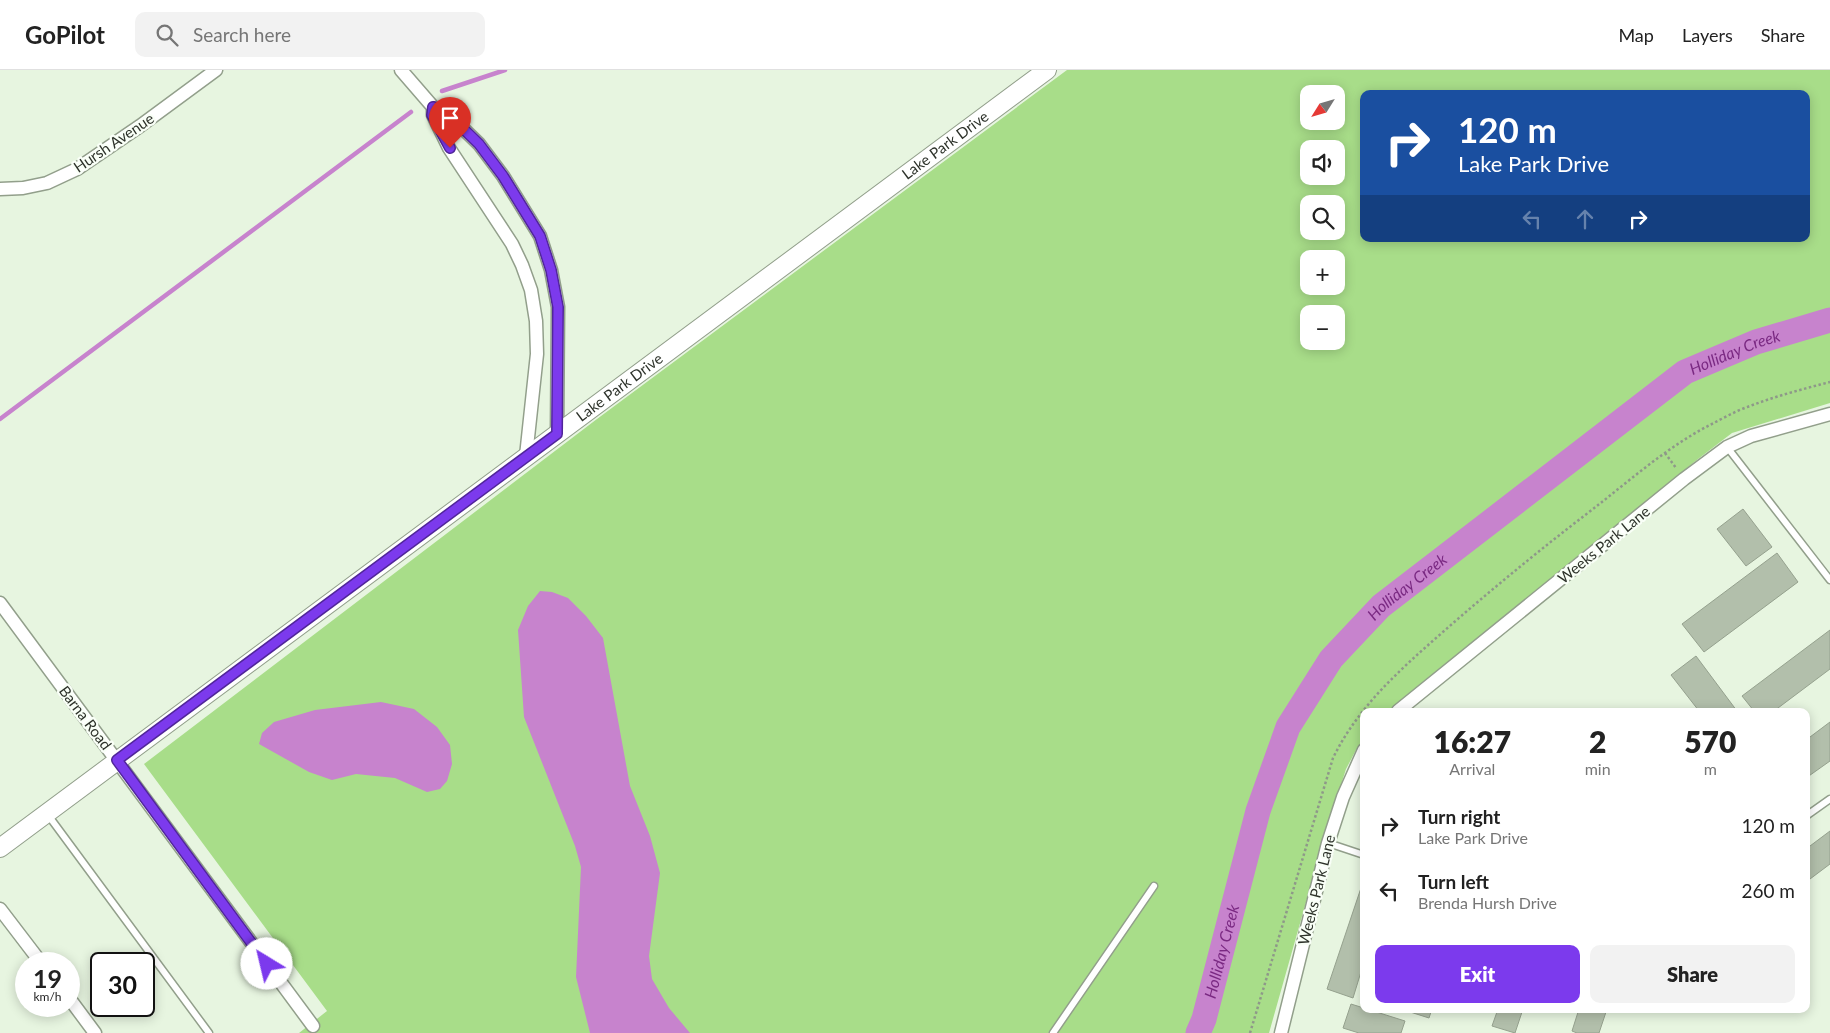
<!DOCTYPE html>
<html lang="en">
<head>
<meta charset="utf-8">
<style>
	:root { --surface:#fff; --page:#f2f2f2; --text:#222; --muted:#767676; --line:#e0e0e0; --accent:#7c3aed }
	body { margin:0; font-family:Lato,sans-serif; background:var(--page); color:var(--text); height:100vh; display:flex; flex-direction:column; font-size:19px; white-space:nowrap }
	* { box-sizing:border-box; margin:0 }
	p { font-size:16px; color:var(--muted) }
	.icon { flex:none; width:28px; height:28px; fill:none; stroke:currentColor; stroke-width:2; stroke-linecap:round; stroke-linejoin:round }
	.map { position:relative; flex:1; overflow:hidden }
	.details { position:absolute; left:1360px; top:638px; width:450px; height:305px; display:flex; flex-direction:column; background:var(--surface); border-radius:10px; box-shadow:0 2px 12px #0003 }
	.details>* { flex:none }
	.hud { position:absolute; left:1360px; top:20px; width:450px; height:152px; border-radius:10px; box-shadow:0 2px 12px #0003; background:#1a4fa0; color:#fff; overflow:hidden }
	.needle { width:32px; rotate:233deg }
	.buttons { position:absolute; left:1300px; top:15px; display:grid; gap:10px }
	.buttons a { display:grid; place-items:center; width:45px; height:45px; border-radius:10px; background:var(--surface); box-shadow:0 2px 12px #0003; font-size:25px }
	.speed { position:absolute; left:15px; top:882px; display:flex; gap:10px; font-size:25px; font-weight:700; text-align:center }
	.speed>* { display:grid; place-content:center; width:65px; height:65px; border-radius:50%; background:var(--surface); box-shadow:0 2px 12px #0003; line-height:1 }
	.speed small { font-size:12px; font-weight:400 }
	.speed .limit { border:2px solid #111; border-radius:8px; background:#fff; color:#111 }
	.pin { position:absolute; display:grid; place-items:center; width:42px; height:42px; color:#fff; margin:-51px -21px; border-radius:50% 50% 50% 0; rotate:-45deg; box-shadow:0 0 5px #0007 }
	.pin .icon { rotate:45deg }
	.me { position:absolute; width:55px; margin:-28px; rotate:324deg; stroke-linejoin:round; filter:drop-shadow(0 0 4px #0008) }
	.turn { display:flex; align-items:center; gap:18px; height:105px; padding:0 15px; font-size:22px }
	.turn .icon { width:65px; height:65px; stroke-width:2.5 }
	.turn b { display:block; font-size:35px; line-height:42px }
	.lanes { display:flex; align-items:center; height:48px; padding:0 15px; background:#0003; justify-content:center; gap:25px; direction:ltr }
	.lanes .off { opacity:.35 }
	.eta { display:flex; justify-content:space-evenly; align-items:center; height:85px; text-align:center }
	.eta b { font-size:30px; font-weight:800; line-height:35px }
	.action { display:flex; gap:10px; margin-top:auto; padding:10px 15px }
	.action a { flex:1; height:58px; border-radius:10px; background:var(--accent); color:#fff; font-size:20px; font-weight:800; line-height:58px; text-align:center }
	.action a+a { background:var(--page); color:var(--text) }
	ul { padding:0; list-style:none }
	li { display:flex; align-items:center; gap:15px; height:65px; padding:0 15px }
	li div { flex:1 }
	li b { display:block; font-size:19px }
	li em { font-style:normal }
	header { display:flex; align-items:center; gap:30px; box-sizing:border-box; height:70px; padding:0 25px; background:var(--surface); border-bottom:1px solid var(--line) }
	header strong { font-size:24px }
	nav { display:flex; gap:28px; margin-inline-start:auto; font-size:18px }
	.search { width:350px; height:45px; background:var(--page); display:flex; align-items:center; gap:12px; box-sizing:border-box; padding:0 18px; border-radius:10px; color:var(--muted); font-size:19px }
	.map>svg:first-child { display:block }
</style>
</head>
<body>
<header>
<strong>GoPilot</strong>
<div class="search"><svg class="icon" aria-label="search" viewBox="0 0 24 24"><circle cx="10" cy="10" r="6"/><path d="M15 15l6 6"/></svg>Search here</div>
<nav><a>Map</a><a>Layers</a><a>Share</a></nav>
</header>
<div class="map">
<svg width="1830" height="963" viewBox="0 0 1830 963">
	<rect width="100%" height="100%" fill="#e7f5e0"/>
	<path fill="#a8dd89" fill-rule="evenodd" d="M1067 0H1830V333L1732 363 1698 389 1390 641H1364V669L1356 680 1346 699 1323 772 1269 963H299L327 941 144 694 597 349ZM1309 24H1336V51H1309ZM1364 24H1806V169H1364ZM1309 79H1336V106H1309ZM1309 134H1336V161H1309ZM1309 189H1336V216H1309ZM1309 244H1336V271H1309Z"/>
	<path fill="#c783cd" d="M540 521 552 522 568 528 586 546 603 568 630 716 650 766 660 803 649 886 652 909 669 938 690 963H590L576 907 581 797 575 776 524 647 518 560 528 536Z
		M381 632 414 639 437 657 450 675 452 694 447 711 440 719 427 722 395 708 356 704 332 710 309 702 259 674 262 663 274 652 315 640Z"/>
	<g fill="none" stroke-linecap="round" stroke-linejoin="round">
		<path stroke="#c783cd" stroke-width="4.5" d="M442 21 505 0
			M0 349 411 42"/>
		<path stroke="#c783cd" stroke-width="25" id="s1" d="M1198 963 1204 949 1258 741 1288 657 1331 589 1381 536 1685 302 1756 272 1830 250"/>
	</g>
	<path fill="#b2bfab" stroke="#95a18e" d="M1743 439 1772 477 1746 496 1717 459Z
		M1777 483 1798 512 1704 582 1682 554Z
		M1830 560V599L1774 641H1754L1742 626Z
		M1696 586 1737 641H1699L1671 605Z
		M1830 652V691L1806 708V670Z
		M1830 761V794L1806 812V779Z
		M1364 809V892L1353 928 1327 919Z
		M1351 934 1405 951 1401 963H1359L1343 958Z
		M1405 939H1432L1429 948 1404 940Z
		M1498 939H1523L1515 963 1492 956Z
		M1579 939H1607L1599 963H1577L1572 961Z"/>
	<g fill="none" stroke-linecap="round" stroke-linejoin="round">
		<g stroke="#929f8b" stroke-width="9">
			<path id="lane" d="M1727 377 1830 510
				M48 745 209 963
				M1806 746 1830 729
				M1328 773 1364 785
				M1053 963 1154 816"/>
		</g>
		<g stroke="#929f8b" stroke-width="15">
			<path id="street" d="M401 0 433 37 443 39 479 74 503 106 540 166 551 200 558 237 557 364
				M433 37V45L449 78 512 174 522 195 531 220 536 251 537 284 526 386
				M0 119 23 118 47 113 77 99 140 56 216 0
				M0 533 313 956
				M1398 641 1684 409 1727 377 1751 366 1830 344
				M0 839 42 894
				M69 928 95 963
				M1281 963 1328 773 1343 727 1364 680"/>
		</g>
		<g stroke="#929f8b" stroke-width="20">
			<g id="secondary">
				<path id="s2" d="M0 778 1047 0"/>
			</g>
		</g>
		<path stroke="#8e9889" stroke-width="2.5" stroke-dasharray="2.5 2.5" stroke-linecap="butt" d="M1665 383 1676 398
			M1250 963 1333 688C1359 635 1401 599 1444 561 1492 519 1542 478 1593 439 1629 411 1665 379 1706 357 1720 350 1735 341 1750 336 1776 326 1803 319 1830 312"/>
		<use href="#lane" stroke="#fff" stroke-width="6"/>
		<use href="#street" stroke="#fff" stroke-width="12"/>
		<use href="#secondary" stroke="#fff" stroke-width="18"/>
	</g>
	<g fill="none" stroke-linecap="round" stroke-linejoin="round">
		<g stroke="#51269a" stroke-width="12">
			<path id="route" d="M267 894 117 690 557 364 558 237 551 200 540 166 503 106 479 74 443 39 433 37 432 45 450 78"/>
		</g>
		<use href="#route" stroke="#7c3aed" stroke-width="9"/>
	</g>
	<g text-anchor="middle" stroke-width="4.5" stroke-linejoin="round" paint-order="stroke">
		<g font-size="15" fill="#2d322a" stroke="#f9fff7">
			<text transform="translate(114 73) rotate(-34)" y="5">Hursh Avenue</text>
			<text dy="5" stroke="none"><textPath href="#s2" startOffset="1178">Lake Park Drive</textPath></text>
			<text dy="5" stroke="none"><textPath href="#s2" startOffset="772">Lake Park Drive</textPath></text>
			<text transform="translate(1604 475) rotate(-39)" y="5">Weeks Park Lane</text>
			<text transform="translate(85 648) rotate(53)" y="5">Barna Road</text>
			<text transform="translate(1317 820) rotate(-76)" y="5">Weeks Park Lane</text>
		</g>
		<g font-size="16" font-style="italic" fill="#7a2982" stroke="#f9fff7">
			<text dy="6" stroke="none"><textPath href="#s1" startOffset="910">Holliday Creek</textPath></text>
			<text dy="6" stroke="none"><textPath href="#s1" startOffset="505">Holliday Creek</textPath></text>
			<text dy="6" stroke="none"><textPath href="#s1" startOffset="85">Holliday Creek</textPath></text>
		</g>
	</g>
</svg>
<div class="buttons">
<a><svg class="needle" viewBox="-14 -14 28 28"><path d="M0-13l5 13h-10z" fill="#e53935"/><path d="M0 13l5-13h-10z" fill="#767676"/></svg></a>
<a><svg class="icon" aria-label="sound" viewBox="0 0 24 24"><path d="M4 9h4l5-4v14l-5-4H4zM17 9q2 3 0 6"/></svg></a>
<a><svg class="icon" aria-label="search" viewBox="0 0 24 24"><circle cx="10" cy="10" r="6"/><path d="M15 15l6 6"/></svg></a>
<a>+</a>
<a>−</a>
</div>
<div class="speed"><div>19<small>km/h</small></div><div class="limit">30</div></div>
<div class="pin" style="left:450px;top:78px;background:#d93025"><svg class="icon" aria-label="arrive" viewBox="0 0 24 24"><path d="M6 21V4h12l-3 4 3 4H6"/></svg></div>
<svg class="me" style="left:267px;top:894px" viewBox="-20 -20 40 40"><circle r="19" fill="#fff"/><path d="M0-13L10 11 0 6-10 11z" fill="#7c3aed"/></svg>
<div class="hud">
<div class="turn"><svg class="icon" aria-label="right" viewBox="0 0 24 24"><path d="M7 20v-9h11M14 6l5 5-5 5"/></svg><div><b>120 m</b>Lake Park Drive</div></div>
<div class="lanes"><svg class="icon off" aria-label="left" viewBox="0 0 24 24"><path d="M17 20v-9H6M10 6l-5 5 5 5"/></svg><svg class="icon off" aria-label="ahead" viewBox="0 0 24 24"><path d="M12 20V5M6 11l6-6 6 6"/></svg><svg class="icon" aria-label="right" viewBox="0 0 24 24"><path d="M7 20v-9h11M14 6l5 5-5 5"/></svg></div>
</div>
<section class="details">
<div class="eta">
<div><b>16:27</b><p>Arrival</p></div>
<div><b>2</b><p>min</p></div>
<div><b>570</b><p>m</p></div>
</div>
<ul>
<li><svg class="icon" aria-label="right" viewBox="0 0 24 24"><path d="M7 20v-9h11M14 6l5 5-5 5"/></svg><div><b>Turn right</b><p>Lake Park Drive</p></div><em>120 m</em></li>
<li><svg class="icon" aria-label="left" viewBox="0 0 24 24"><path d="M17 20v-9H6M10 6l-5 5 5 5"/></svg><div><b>Turn left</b><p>Brenda Hursh Drive</p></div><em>260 m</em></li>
</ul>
<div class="action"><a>Exit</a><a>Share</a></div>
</section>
</div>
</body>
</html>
